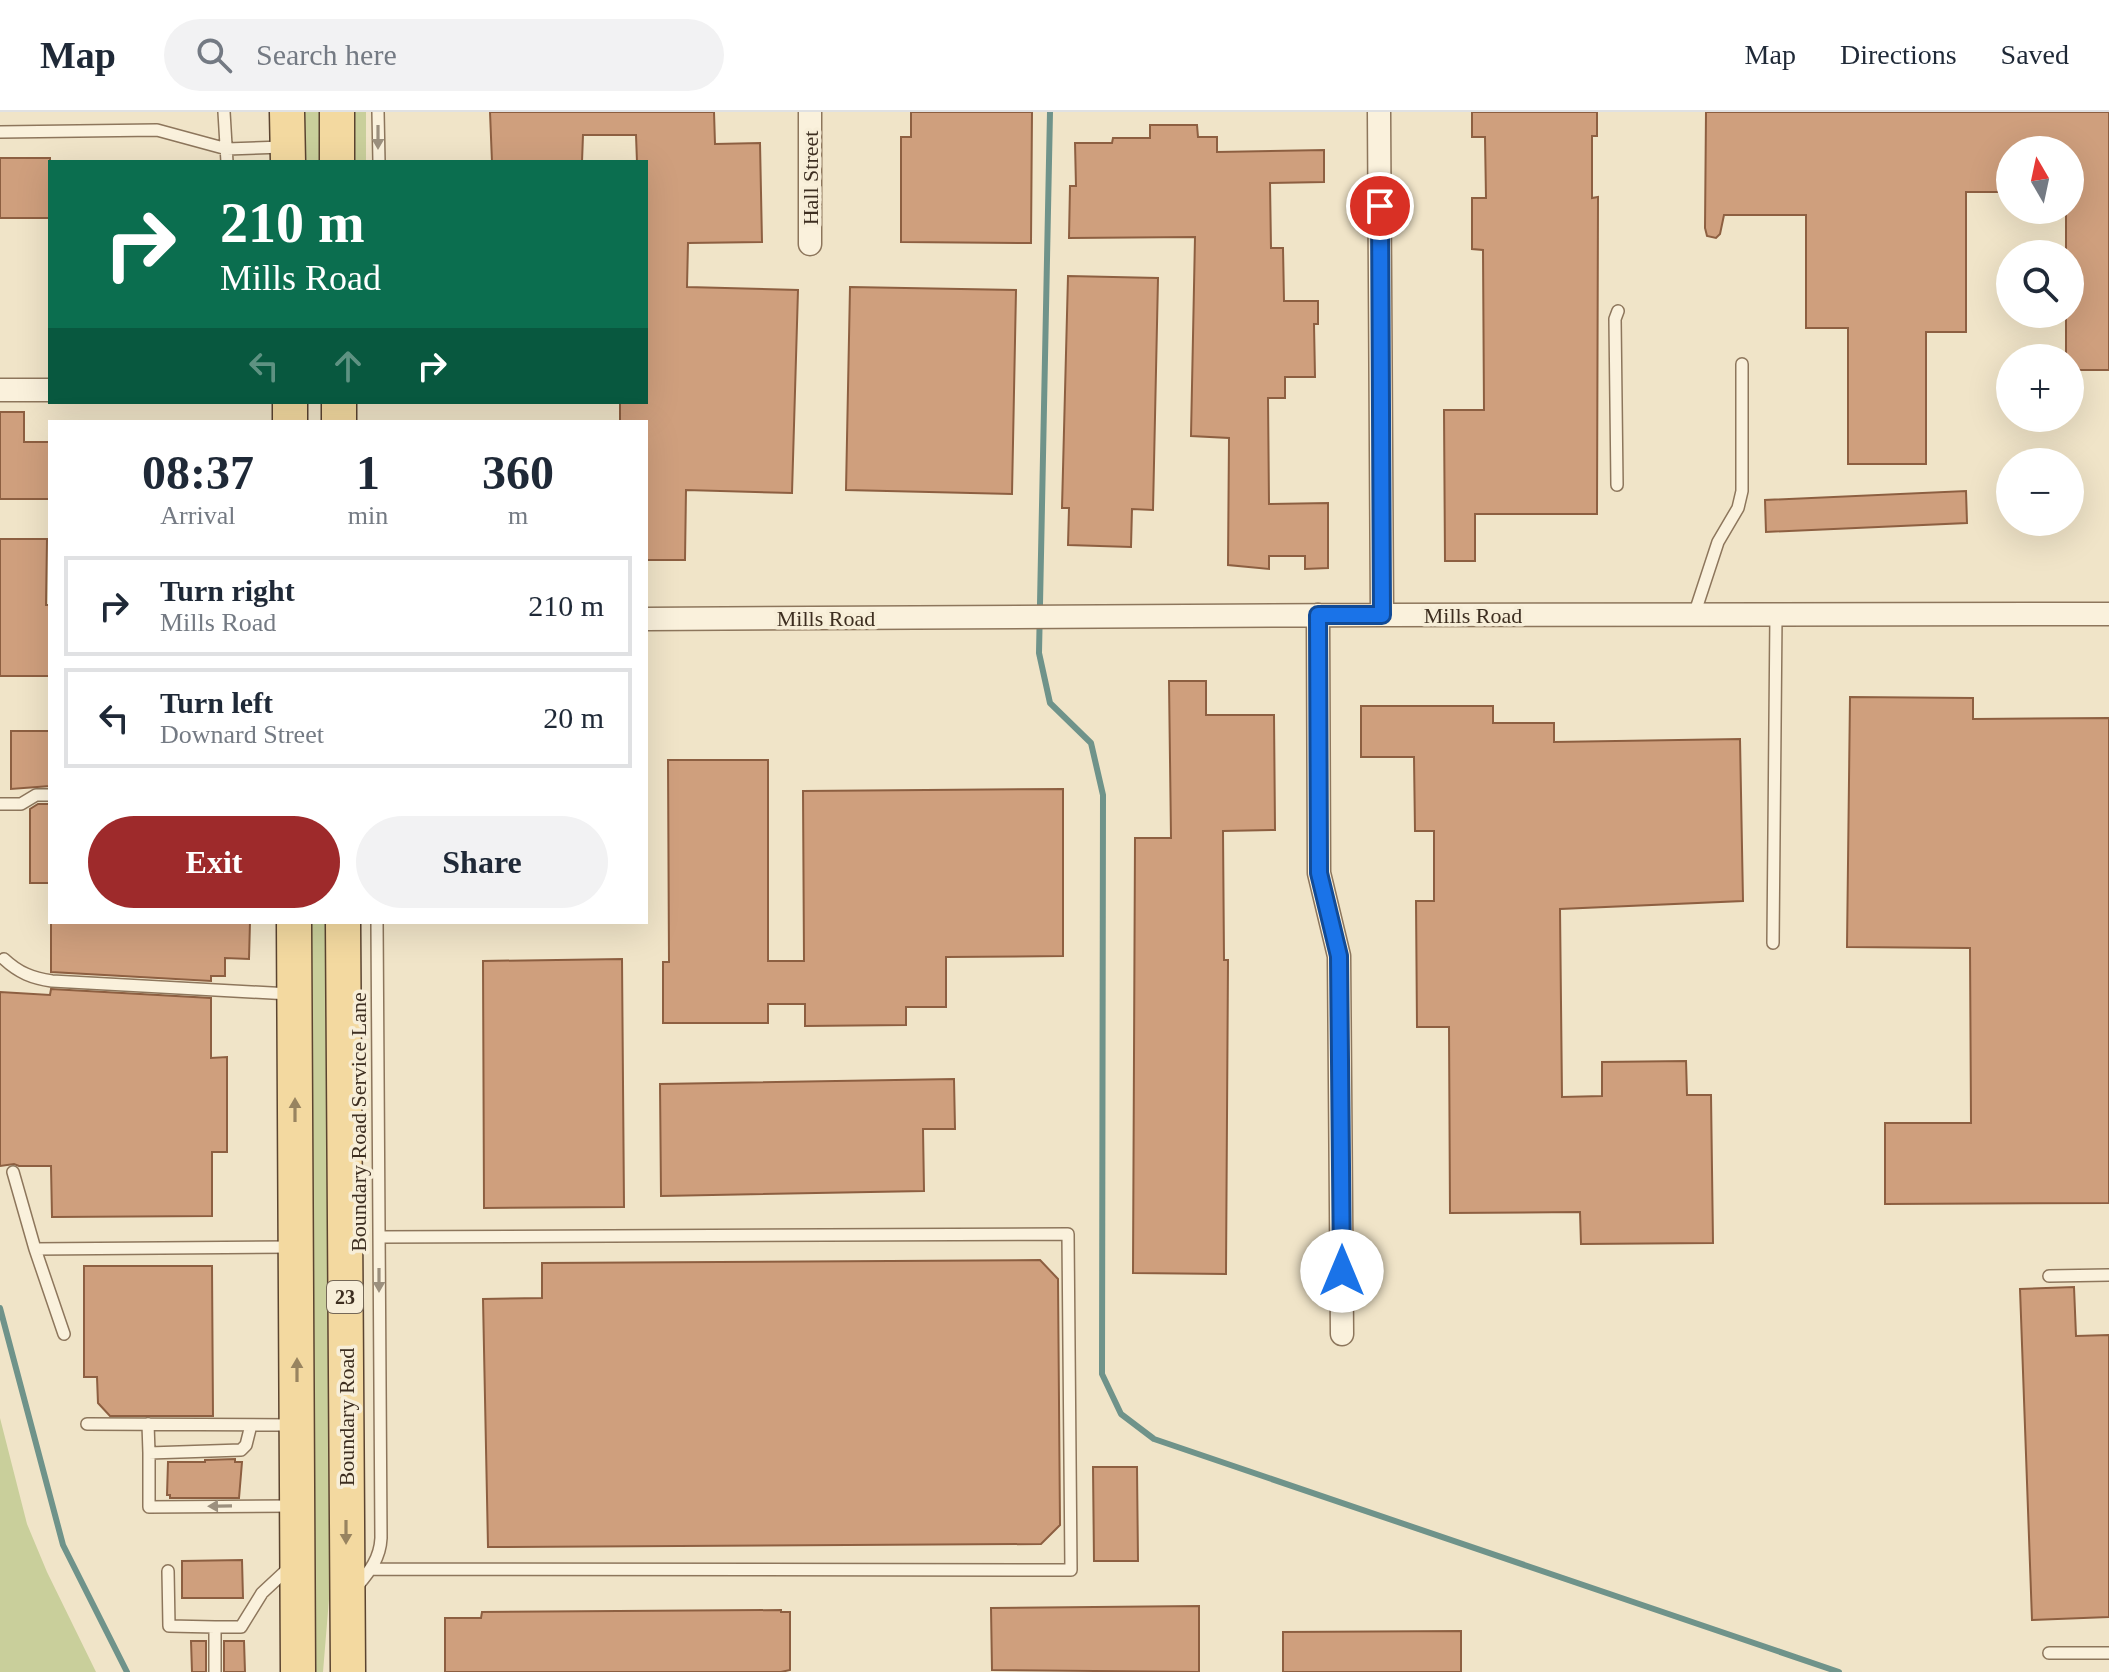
<!DOCTYPE html>
<html lang="en">
<head>
<meta charset="utf-8">
<style>
	:root { --surface:#fff; --page:#f2f2f3; --text:#1f2937; --muted:#747a83; --line:#e0e1e3; --accent:#9e2a2b }
	body { margin:0; font-family:"Times New Roman",serif; background:var(--page); color:var(--text); height:100vh; display:flex; flex-direction:column; font-size:30px; white-space:nowrap }
	* { box-sizing:border-box; margin:0 }
	p { font-size:26px; color:var(--muted) }
	.icon { flex:none; width:44px; height:44px; fill:none; stroke:currentColor; stroke-width:2; stroke-linecap:round; stroke-linejoin:round }
	.map { position:relative; flex:1; overflow:hidden }
	.panel { position:absolute; left:48px; top:308px; width:600px; height:504px; display:flex; flex-direction:column; background:var(--surface); border-radius:0px; box-shadow:0 8px 32px #0002 }
	.panel>* { flex:none }
	.guide { position:absolute; left:48px; top:48px; width:600px; height:244px; border-radius:0px; box-shadow:0 8px 32px #0002; background:#0b6e4f; color:#fff; overflow:hidden }
	.needle { width:52px; rotate:351deg }
	.controls { position:absolute; left:1996px; top:24px; display:grid; gap:16px }
	.controls a { display:grid; place-items:center; width:88px; height:88px; border-radius:50%; background:var(--surface); box-shadow:0 8px 32px #0002; font-size:40px }
	.pin { position:absolute; display:grid; place-items:center; width:68px; height:68px; color:#fff; margin:-34px; border:4px solid #fff; border-radius:50%; box-shadow:0 2px 8px #0007 }
	.me { position:absolute; width:88px; margin:-44px; rotate:0deg; stroke-linejoin:round; filter:drop-shadow(0 0 6px #0008) }
	.turn { display:flex; align-items:center; gap:28px; height:168px; padding:0 40px; font-size:36px }
	.turn .icon { width:104px; height:104px; stroke-width:2.5 }
	.turn b { display:block; font-size:56px; line-height:68px }
	.lanes { display:flex; align-items:center; height:76px; padding:0 40px; background:#0003; justify-content:center; gap:40px; direction:ltr }
	.lanes .off { opacity:.35 }
	.eta { display:flex; justify-content:space-evenly; align-items:center; height:136px; text-align:center }
	.eta b { font-size:48px; font-weight:800; line-height:56px }
	.action { display:flex; gap:16px; margin-top:auto; padding:16px 40px }
	.action a { flex:1; height:92px; border-radius:48px; background:var(--accent); color:#fff; font-size:32px; font-weight:800; line-height:92px; text-align:center }
	.action a+a { background:var(--page); color:var(--text) }
	ul { padding:0; list-style:none }
	li { display:flex; align-items:center; gap:24px; height:100px; margin:0 16px 12px; padding:0 24px; border:4px solid var(--line); border-radius:0px }
	li div { flex:1 }
	li b { display:block; font-size:30px }
	li em { font-style:normal }
	header { display:flex; align-items:center; gap:48px; box-sizing:border-box; height:112px; padding:0 40px; background:var(--surface); border-bottom:2px solid var(--line) }
	header strong { font-size:38px }
	nav { display:flex; gap:44px; margin-inline-start:auto; font-size:28px }
	.search { width:560px; height:72px; background:var(--page); display:flex; align-items:center; gap:20px; box-sizing:border-box; padding:0 28px; border-radius:44px; color:var(--muted); font-size:30px }
	.map>svg:first-child { display:block }
</style>
</head>
<body>
<header>
<strong>Map</strong>
<div class="search"><svg class="icon" aria-label="search" viewBox="0 0 24 24"><circle cx="10" cy="10" r="6"/><path d="M15 15l6 6"/></svg>Search here</div>
<nav><a>Map</a><a>Directions</a><a>Saved</a></nav>
</header>
<div class="map">
<svg width="2109" height="1560" viewBox="0 0 2109 1560">
	<rect width="100%" height="100%" fill="#f0e4c8"/>
	<path fill="#c9cf9b" d="M303 0H320V50H303Z
		M351 0H366V50H352Z
		M309 810H326L330 1475 323 1560H314Z
		M0 1306 27 1412 47 1460 96 1560H0Z"/>
	<g fill="none" stroke-linecap="round" stroke-linejoin="round">
		<path stroke="#6f938a" stroke-width="6" d="M1050 0 1039 541 1050 591 1091 631 1103 683 1102 1262 1121 1302 1154 1327 1839 1560
			M0 1196 63 1433 127 1560"/>
	</g>
	<path fill="#cf9f7d" stroke="#8d5f41" stroke-width="2" d="M490 0H714L715 32 760 31 762 130 688 131 687 175 798 178 792 381 686 378 685 448H646V310H620V290H646V50H637L636 23H583L582 50H492Z
		M911 0H1032L1031 131 901 130V25H911Z
		M1472 0H1597V24H1592V86L1598 85 1597 402H1475V449H1445L1444 298H1484L1483 138 1472 137V86H1486L1485 25H1472Z
		M1706 0H2109V258H2070V246H2066V202H2070V142H2066V98H2070V38H2010V80H1966V220H1926V352H1848V216H1806V103H1724L1720 122 1716 126 1707 124 1705 116Z
		M1150 13H1197L1198 25H1217V40L1324 38V70L1270 71 1271 136H1283L1284 189H1318V212H1314L1315 265H1285V286H1268L1269 392 1328 391V456L1305 457V444H1269V457L1228 453 1229 326 1191 324 1195 125 1069 126 1070 74H1076L1075 31H1112L1113 26H1150Z
		M0 46H50V106H0Z
		M1068 164 1158 166 1153 398 1132 397 1131 435 1068 433 1069 396H1062Z
		M850 175 1016 178 1012 382 846 378Z
		M0 300H24V330H50V387H0Z
		M1966 379 1967 411 1766 420 1765 388Z
		M0 427H47L46 493H50V564H0Z
		M1169 569H1206V603H1274L1275 718 1223 719 1224 848H1228L1226 1162 1133 1161 1135 726H1171Z
		M1850 585 1973 586V607L2109 606V1091L1885 1092V1011H1971L1970 836 1847 835Z
		M1361 594H1493V611H1554V630L1740 627 1743 789 1560 797 1562 985 1602 984V950L1686 949 1687 983H1711L1713 1131 1581 1132 1580 1100 1450 1101 1449 915H1417L1416 789H1434V719H1415L1414 645H1361Z
		M11 619H50V674L11 677Z
		M668 648H768V849H804L803 679 1063 677V844L946 845V895H906V913L805 914V892H768V911H663V850H669Z
		M38 692H50V771H30V697Z
		M51 810H250L249 847 225 846V864H211V869L51 860Z
		M622 847 624 1095 484 1096 483 849Z
		M51 877 211 886V946L227 945V1040H212V1104L52 1105 51 1054H19L14 1052 0 1054V880L50 883Z
		M954 967 955 1017H923L924 1079 661 1084 660 972Z
		M1040 1148 1058 1167 1060 1413 1041 1432 488 1435 483 1187 542 1186V1151Z
		M84 1154H212L213 1304H110L98 1291 97 1265H84Z
		M2074 1175 2076 1224 2109 1223V1505L2032 1508 2020 1177Z
		M235 1347V1350H242L239 1386H170V1383H167L168 1350H205V1348Z
		M1093 1355H1137L1138 1449H1094Z
		M242 1448 243 1486H182V1449Z
		M1199 1494V1560L992 1558 991 1496Z
		M781 1498V1500H790V1558L781 1560H445V1506H481L482 1500Z
		M1461 1519V1560H1283V1520Z
		M191 1529H206V1560H192Z
		M224 1529H244L245 1560H224Z"/>
	<g fill="none" stroke-linecap="round" stroke-linejoin="round">
		<g stroke="#8d765c" stroke-width="14">
			<path id="lane" d="M224 0 227 50
				M378 0 379 50
				M0 20 157 18 227 37 283 35
				M1617 373 1615 207 1618 199
				M1694 503 1718 430 1738 396 1742 379V252
				M0 692H21L36 683H50
				M1773 831 1776 503
				M4 847C19 861 32 866 52 869L290 882
				M13 1060 35 1137
				M2049 1164 2109 1163
				M64 1222 35 1137 292 1135
				M87 1312 293 1313
				M148 1312 149 1341
				M251 1313 246 1333 241 1338 149 1341V1395L293 1394
				M372 1457 1071 1458 1068 1122 379 1125
				M168 1459 169 1514 215 1515
				M355 1477C368 1461 380 1448 381 1426L377 810
				M2049 1541H2109
				M215 1560V1515H241L262 1481 291 1454"/>
		</g>
		<g stroke="#8d765c" stroke-width="25">
			<path id="street" d="M810 0V132
				M1379 0 1382 503
				M0 278H50
				M1318 503 1319 761 1339 844 1342 1222
				M646 507 1382 503 2109 502"/>
		</g>
		<g stroke="#5b4430" stroke-width="37">
			<path id="primary" d="M287 0 288 50
				M337 0V50
				M290 290V310
				M339 290V310
				M294 810 298 1560
				M343 810 348 1560"/>
		</g>
		<use href="#lane" stroke="#faf1dc" stroke-width="11"/>
		<use href="#street" stroke="#faf1dc" stroke-width="22"/>
		<use href="#primary" stroke="#f3d9a0" stroke-width="34"/>
	</g>
	<defs><path id="oneway-solid" d="M-6-.8H1V-3.2L6.5 0L1 3.2V.8H-6Z" transform="scale(2)"/></defs>
	<g fill="#9c907e">
		<use href="#oneway-solid" transform="translate(378 25) rotate(90)"/>
		<use href="#oneway-solid" transform="translate(379 1168) rotate(90)"/>
		<use href="#oneway-solid" transform="translate(220 1394) rotate(179)"/>
	</g>
	<g fill="#988460">
		<use href="#oneway-solid" transform="translate(295 998) rotate(-90)"/>
		<use href="#oneway-solid" transform="translate(297 1258) rotate(-90)"/>
		<use href="#oneway-solid" transform="translate(346 1420) rotate(90)"/>
	</g>
	<g fill="none" stroke-linecap="round" stroke-linejoin="round">
		<g stroke="#114b97" stroke-width="20">
			<path id="route" d="M1342 1159 1339 844 1319 761 1318 503H1382L1380 94"/>
		</g>
		<use href="#route" stroke="#1a73e8" stroke-width="14"/>
	</g>
	<g text-anchor="middle" stroke-width="7" stroke-linejoin="round" paint-order="stroke">
		<rect fill="#f7eed8" stroke="#756857" stroke-width="2" x="327" y="1169" width="36" height="32" rx="6"/>
		<g font-size="20" font-weight="bold" fill="#3d2e20">
			<text x="345" y="1192">23</text>
		</g>
		<g font-size="22" fill="#3d2e20" stroke="#f7eed8">
			<text transform="translate(810 66) rotate(-90)" y="8">Hall Street</text>
			<text x="1473" y="511">Mills Road</text>
			<text x="826" y="514">Mills Road</text>
			<text transform="translate(358 1010) rotate(-90)" y="8">Boundary Road Service Lane</text>
			<text transform="translate(346 1305) rotate(-90)" y="8">Boundary Road</text>
		</g>
	</g>
</svg>
<div class="controls">
<a><svg class="needle" viewBox="-14 -14 28 28"><path d="M0-13l5 13h-10z" fill="#e53935"/><path d="M0 13l5-13h-10z" fill="#747a83"/></svg></a>
<a><svg class="icon" aria-label="search" viewBox="0 0 24 24"><circle cx="10" cy="10" r="6"/><path d="M15 15l6 6"/></svg></a>
<a>+</a>
<a>−</a>
</div>
<div class="pin" style="left:1380px;top:94px;background:#d93025"><svg class="icon" aria-label="arrive" viewBox="0 0 24 24"><path d="M6 21V4h12l-3 4 3 4H6"/></svg></div>
<svg class="me" style="left:1342px;top:1159px" viewBox="-20 -20 40 40"><circle r="19" fill="#fff"/><path d="M0-13L10 11 0 6-10 11z" fill="#1a73e8"/></svg>
<div class="guide">
<div class="turn"><svg class="icon" aria-label="right" viewBox="0 0 24 24"><path d="M7 20v-9h11M14 6l5 5-5 5"/></svg><div><b>210 m</b>Mills Road</div></div>
<div class="lanes"><svg class="icon off" aria-label="left" viewBox="0 0 24 24"><path d="M17 20v-9H6M10 6l-5 5 5 5"/></svg><svg class="icon off" aria-label="ahead" viewBox="0 0 24 24"><path d="M12 20V5M6 11l6-6 6 6"/></svg><svg class="icon" aria-label="right" viewBox="0 0 24 24"><path d="M7 20v-9h11M14 6l5 5-5 5"/></svg></div>
</div>
<section class="panel">
<div class="eta">
<div><b>08:37</b><p>Arrival</p></div>
<div><b>1</b><p>min</p></div>
<div><b>360</b><p>m</p></div>
</div>
<ul>
<li><svg class="icon" aria-label="right" viewBox="0 0 24 24"><path d="M7 20v-9h11M14 6l5 5-5 5"/></svg><div><b>Turn right</b><p>Mills Road</p></div><em>210 m</em></li>
<li><svg class="icon" aria-label="left" viewBox="0 0 24 24"><path d="M17 20v-9H6M10 6l-5 5 5 5"/></svg><div><b>Turn left</b><p>Downard Street</p></div><em>20 m</em></li>
</ul>
<div class="action"><a>Exit</a><a>Share</a></div>
</section>
</div>
</body>
</html>
